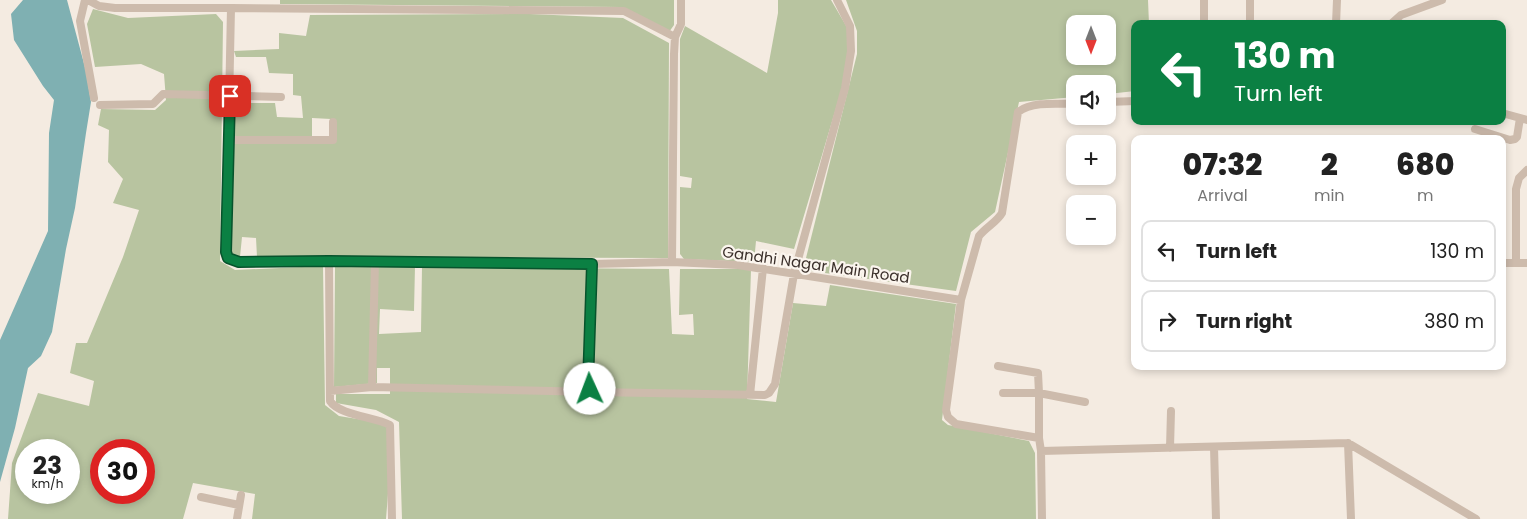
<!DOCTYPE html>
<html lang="en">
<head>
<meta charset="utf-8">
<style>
	:root { --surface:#fff; --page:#f6f6f6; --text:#222; --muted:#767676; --line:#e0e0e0 }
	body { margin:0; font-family:Poppins,sans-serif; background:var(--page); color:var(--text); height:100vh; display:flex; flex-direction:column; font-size:19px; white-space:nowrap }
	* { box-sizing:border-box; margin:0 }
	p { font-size:16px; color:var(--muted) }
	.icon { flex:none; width:28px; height:28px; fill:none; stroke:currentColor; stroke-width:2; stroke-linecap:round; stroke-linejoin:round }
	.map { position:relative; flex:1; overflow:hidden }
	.panel { position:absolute; left:1131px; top:135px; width:375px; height:235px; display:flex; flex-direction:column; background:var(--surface); border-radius:10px; box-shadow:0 2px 8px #0003 }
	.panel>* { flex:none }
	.banner { position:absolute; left:1131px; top:20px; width:375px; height:105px; border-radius:10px; box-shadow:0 2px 8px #0003; background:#0b8043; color:#fff; overflow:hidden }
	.needle { width:32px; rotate:180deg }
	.buttons { position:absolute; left:1066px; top:15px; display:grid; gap:10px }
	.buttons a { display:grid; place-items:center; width:50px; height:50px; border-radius:10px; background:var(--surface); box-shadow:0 2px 8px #0003; font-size:25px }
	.speed { position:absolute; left:15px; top:439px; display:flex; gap:10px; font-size:25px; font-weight:700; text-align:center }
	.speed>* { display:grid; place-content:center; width:65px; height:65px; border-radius:50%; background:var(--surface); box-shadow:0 2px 8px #0003; line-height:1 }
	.speed small { font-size:12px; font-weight:400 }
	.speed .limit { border:8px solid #d22; background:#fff; color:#111 }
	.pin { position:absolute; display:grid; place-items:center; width:42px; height:42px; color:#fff; margin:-21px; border-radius:10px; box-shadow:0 2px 8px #0006 }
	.me { position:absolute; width:55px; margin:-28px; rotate:358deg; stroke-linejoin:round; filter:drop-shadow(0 0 4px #0008) }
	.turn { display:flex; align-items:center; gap:18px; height:105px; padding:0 20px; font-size:22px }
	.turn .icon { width:65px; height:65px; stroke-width:2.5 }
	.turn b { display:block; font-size:35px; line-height:42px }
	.eta { display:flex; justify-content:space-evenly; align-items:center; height:85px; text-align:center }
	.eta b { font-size:30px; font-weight:800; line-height:35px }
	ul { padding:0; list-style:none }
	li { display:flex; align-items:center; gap:15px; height:62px; margin:0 10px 8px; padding:0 10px; border:2px solid var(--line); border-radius:10px }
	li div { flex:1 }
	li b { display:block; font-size:19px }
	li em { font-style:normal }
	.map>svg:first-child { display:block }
</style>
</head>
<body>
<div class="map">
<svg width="1527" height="519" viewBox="0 0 1527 519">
	<rect width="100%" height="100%" fill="#f4ebe1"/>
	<path fill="#b8c4a0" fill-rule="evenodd" d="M280 0H674V25L669 32 620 7 280 4Z
		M778 0H831L848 29V51L842 88 794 249 756 241 754 262 684 259 680 254V187L691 188 692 178 680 176V39L685 26 767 73 778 13Z
		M846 0H1148L1149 24H1135V91L1108 94V84H1075V97L1019 102 995 212 971 232 956 291 803 270 857 54V31ZM1075 24H1108V56H1075Z
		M93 9 128 18 216 14 223 22 220 261 235 270 323 266 325 405 339 416 382 423 388 428 389 481 386 519H252L255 494 193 483 183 519H8L12 463 38 393 89 406 94 381 70 373 76 343H87L123 257 139 210 113 203 123 179 108 162 109 130 98 125 101 109 155 110 166 100 164 74 141 64 95 67 87 24ZM26 450H69V492H26ZM101 450H144V492H101Z
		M530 14 623 18 669 43 668 258 257 257 256 238 242 237 240 257H234L231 250 234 142H329L331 119 312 118V138L235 137V103H275L277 117 303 118 301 96 293 95V74L269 73 266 57H236L234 51 279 49V33L306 36 310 15Z
		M415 266 414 311 380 309 379 334 421 332 422 267 669 269 672 334 694 335 693 314 679 315 680 269H751L747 399 776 402 793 303 826 306 830 285 956 304 942 420 948 425 1029 441 1035 453 1036 519H402L399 422 376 410 336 403V394H390V368H377V383L334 387 335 267Z"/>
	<path fill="#7fb0b2" d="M23 0H67L86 71 91 102 86 133 75 208 66 249 52 332 41 356 28 368 15 428 0 482V340L48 231 49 133 54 100 43 86 14 40 11 14Z"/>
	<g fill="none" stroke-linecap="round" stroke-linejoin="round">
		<path stroke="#cdbbac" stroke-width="8" d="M85 0 80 21 94 98
			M88 0 99 6 115 8H231L226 252C229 259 232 261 239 262L329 261 592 264 672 262 738 265 961 300 946 410 948 417 956 424 1039 438 1041 451 1042 519
			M1204 0V24
			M1250 0V24
			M231 8 624 11 675 37
			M1336 24 1337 0
			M1391 24 1401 15 1442 0
			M1108 102 1135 101
			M100 105 153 104 163 94 281 97
			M1502 113 1527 120
			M1475 129 1510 140 1515 139 1517 137 1520 118
			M229 140H333V122
			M329 261 330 401C339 415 374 417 390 425L392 519
			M672 262 674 54 675 37 681 24V0
			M1502 263H1527
			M1516 263V189L1519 178 1527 170
			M592 264 588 384 593 392 765 395 769 393 775 384 794 274 845 88 851 51 850 26 837 0
			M961 300 979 236C986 227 997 222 1002 213L1018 112C1032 101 1058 104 1075 104
			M998 366 1038 373 1039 393V438
			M372 387 375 262
			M330 391 372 387 593 392
			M1003 393H1039L1085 402
			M750 395 763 268
			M1348 443 1351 519
			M1214 447 1216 519
			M1170 448 1171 411
			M1041 451 1348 443 1476 519
			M201 497 239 505
			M237 519 241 495"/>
	</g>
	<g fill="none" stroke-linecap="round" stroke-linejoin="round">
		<g stroke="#07532c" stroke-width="12">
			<path id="route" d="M230 96 226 252 228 258 239 262 329 261 592 264 588 384 590 389"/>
		</g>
		<use href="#route" stroke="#0b8043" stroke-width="9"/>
	</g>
	<g text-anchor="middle" stroke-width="4.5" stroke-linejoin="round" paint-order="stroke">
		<g font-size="15" fill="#3b302b" stroke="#fbf5ee">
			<text transform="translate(816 265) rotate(8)" y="5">Gandhi Nagar Main Road</text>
		</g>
	</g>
</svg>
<div class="buttons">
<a><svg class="needle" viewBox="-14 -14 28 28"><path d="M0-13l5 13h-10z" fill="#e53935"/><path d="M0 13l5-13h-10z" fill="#767676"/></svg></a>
<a><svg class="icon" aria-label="sound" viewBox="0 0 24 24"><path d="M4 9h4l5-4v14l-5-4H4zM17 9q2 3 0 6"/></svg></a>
<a>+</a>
<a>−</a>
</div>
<div class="speed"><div>23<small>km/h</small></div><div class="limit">30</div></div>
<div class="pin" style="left:230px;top:96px;background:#d93025"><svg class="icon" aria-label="arrive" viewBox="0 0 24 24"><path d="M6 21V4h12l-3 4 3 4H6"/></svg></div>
<svg class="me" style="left:590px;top:389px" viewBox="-20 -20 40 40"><circle r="19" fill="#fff"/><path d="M0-13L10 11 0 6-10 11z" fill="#0b8043"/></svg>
<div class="banner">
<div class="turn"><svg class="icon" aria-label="left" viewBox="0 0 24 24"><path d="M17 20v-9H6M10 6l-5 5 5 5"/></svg><div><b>130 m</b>Turn left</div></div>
</div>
<section class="panel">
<div class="eta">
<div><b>07:32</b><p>Arrival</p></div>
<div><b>2</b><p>min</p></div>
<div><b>680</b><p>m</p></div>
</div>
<ul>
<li><svg class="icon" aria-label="left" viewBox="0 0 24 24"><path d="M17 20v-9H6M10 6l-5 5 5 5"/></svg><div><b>Turn left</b></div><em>130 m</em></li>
<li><svg class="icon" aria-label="right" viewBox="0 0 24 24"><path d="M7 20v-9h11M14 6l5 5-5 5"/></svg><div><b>Turn right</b></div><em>380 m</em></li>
</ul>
</section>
</div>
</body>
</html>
